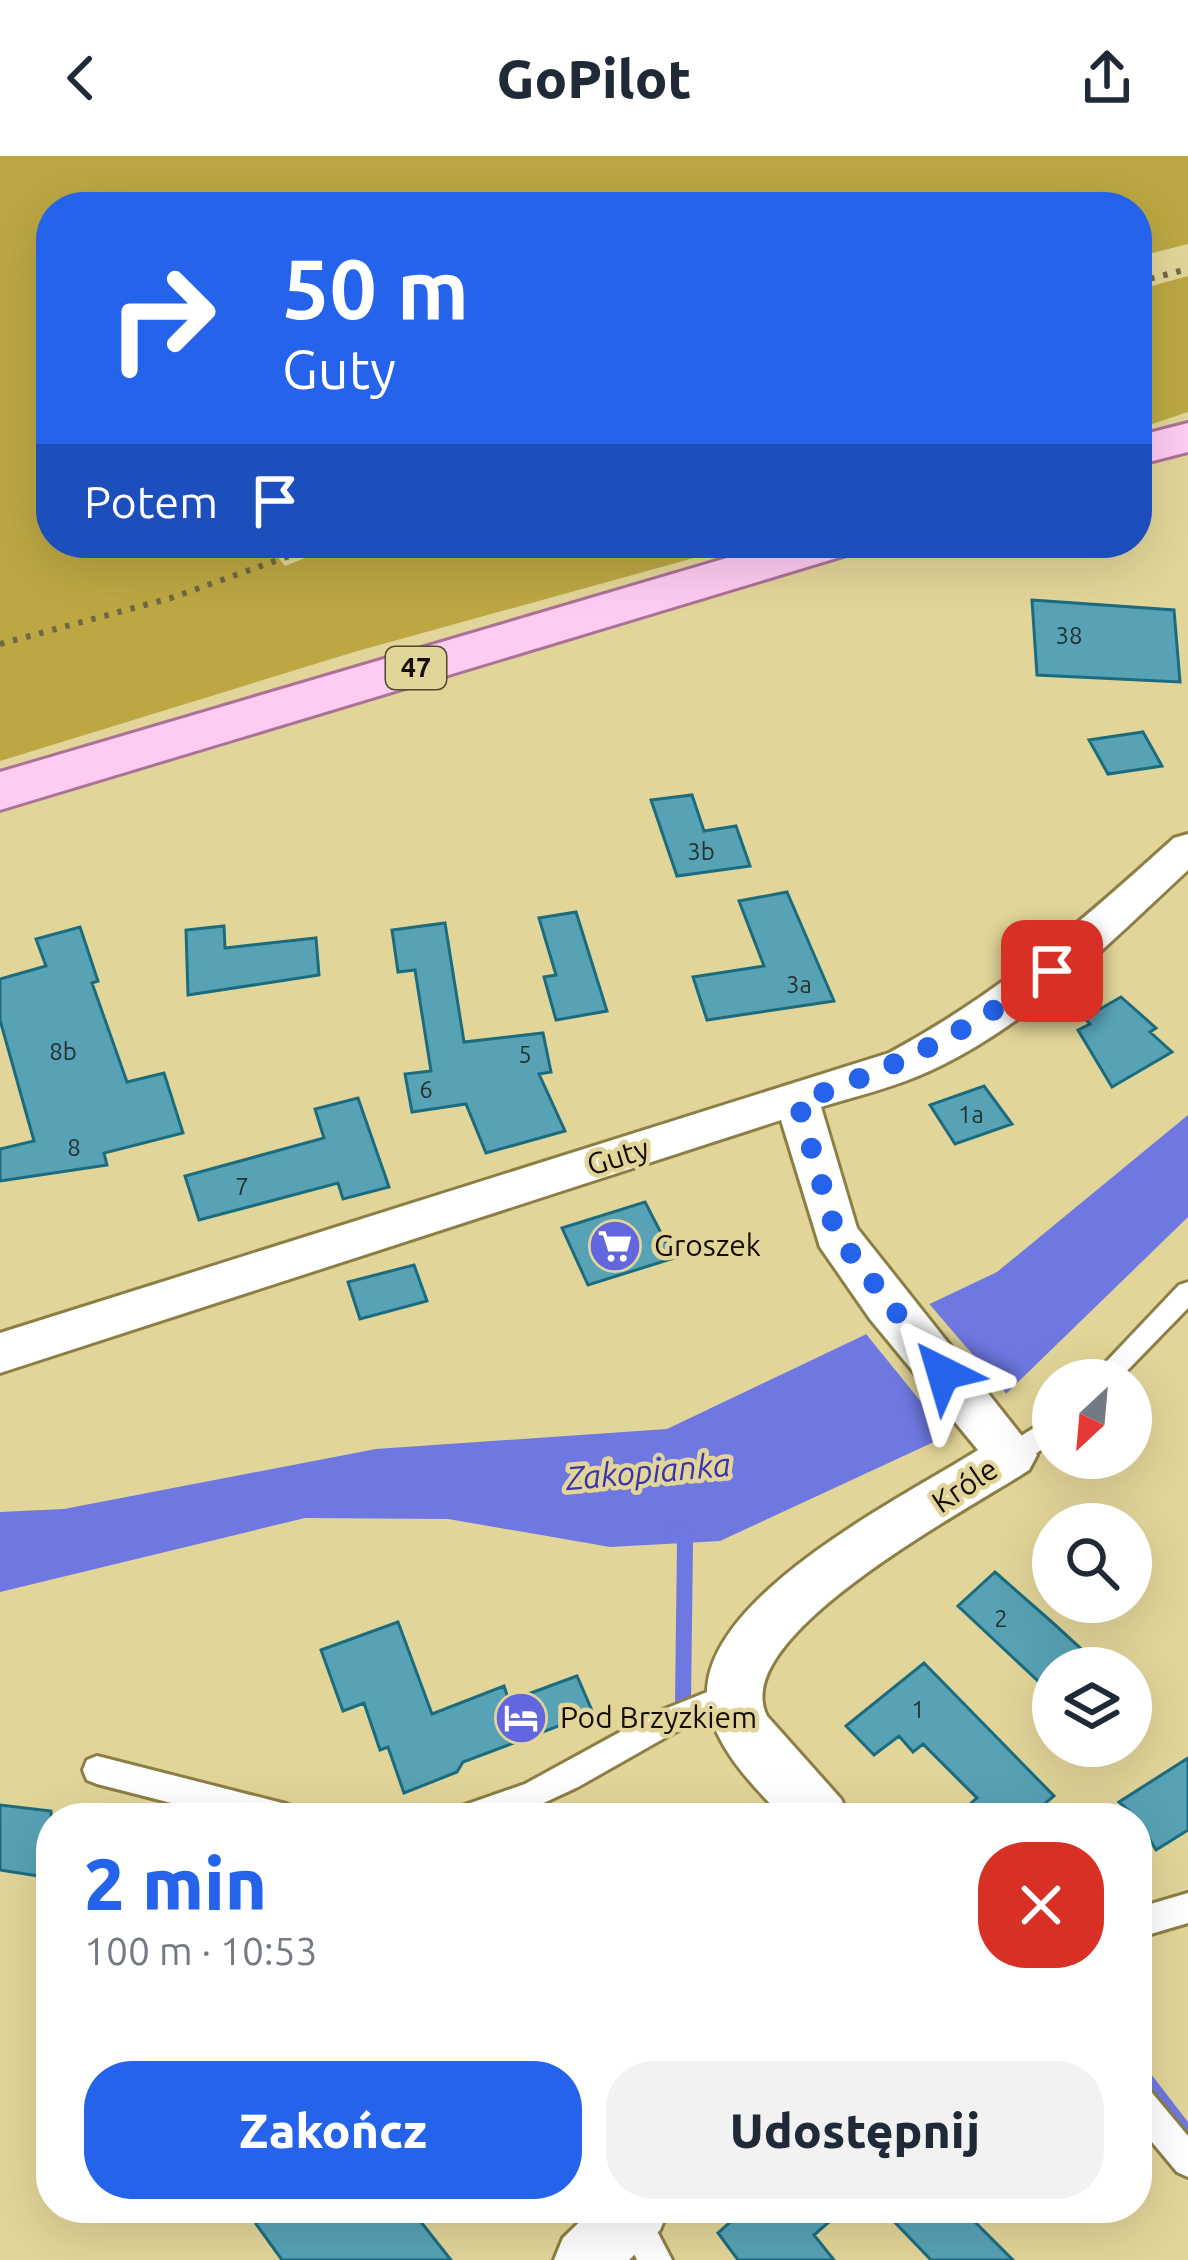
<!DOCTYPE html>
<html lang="pl">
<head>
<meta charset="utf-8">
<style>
	:root { --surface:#fff; --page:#f2f2f3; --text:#1f2937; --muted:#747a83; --accent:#2563eb }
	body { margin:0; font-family:Ubuntu,sans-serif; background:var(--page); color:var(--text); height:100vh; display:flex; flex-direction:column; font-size:45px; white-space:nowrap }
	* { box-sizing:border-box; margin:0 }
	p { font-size:39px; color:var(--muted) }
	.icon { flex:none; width:66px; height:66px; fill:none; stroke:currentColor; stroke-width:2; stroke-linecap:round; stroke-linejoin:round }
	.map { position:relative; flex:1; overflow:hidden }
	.drawer { position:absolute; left:36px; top:1647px; width:1116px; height:420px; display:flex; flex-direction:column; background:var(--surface); border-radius:48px; box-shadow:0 12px 48px #0002 }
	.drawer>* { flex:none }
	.banner { position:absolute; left:36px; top:36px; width:1116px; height:366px; border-radius:48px; box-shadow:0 12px 48px #0002; background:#2563eb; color:#fff; overflow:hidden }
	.needle { width:78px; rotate:206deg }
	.buttons { position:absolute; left:1032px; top:1203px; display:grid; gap:24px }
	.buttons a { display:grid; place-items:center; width:120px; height:120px; border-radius:50%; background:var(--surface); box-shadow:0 12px 48px #0002; font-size:60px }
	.pin { position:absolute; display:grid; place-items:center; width:102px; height:102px; color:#fff; margin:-51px; border-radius:24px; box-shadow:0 6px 18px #0006 }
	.me { position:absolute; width:132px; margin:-66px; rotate:320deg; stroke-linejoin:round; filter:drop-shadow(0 0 9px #0008) }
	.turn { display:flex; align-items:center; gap:42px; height:252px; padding:0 48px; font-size:54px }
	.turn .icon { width:156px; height:156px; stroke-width:2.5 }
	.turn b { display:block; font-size:84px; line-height:102px }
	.then { display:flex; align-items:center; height:114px; padding:0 48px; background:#0003; gap:24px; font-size:45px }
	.round { display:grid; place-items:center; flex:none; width:126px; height:126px; border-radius:48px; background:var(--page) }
	.overview { display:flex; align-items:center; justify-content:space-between; height:204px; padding:0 48px }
	h1 { font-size:72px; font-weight:800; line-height:90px; color:var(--accent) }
	.primary-button { display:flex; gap:24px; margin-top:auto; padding:24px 48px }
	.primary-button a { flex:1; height:138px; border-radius:48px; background:var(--accent); color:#fff; font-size:48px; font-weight:800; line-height:138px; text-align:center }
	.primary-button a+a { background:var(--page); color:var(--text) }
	header { display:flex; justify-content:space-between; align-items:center; height:156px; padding:0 48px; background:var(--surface); font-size:54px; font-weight:800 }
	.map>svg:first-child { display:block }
</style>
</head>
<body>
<header><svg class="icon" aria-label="back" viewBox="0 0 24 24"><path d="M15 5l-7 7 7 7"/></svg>GoPilot<svg class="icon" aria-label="share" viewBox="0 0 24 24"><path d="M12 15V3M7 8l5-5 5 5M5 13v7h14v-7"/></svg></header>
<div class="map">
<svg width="1188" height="2104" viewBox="0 0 1188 2104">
	<rect width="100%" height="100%" fill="#e2d599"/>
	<path fill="#bca743" d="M0 0H1188V88L1137 101V51H51V387H266L285 410 343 387H748L354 496 0 605Z
		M1188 120V256L1137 273V134Z"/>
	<path fill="#6f78e1" d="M1188 959V1061L977 1266 720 1385 610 1391 448 1363 305 1362 0 1436V1356L64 1353 376 1293 667 1273 997 1116Z"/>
	<path fill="#e2d599" d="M925 1143 1010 1242 980 1270 952 1284 862 1173Z"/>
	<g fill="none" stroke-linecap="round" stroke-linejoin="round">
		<path stroke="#6f78e1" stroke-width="16" d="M679 1375 685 1387 683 1548
			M1137 1913 1188 1979"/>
	</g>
	<path fill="#58a2b6" stroke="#1c6c7f" stroke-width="3" d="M1032 444 1174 454 1180 526 1037 519Z
		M1143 576 1162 610 1108 618 1089 584Z
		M692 639 704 675 736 670 750 710 677 720 651 644Z
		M787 736 834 845 707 864 693 821 764 810 739 745Z
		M576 756 607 855 556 864 544 821 556 819 539 762Z
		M445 767 464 886 543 877 551 916 539 918 565 975 486 997 466 948 412 956 405 918 431 915 415 814 398 816 392 774Z
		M224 770 225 792 316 782 319 819 188 839 186 774Z
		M80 771 98 825 92 827 127 926 164 917 183 977 104 997 107 1009 0 1025V993L34 985 0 864V823L46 810 36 783Z
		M1121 841 1156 872 1150 876 1172 896 1112 931 1078 874 1090 868 1084 862Z
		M984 930 1012 968 955 988 930 949Z
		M358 942 389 1031 343 1043 338 1027 199 1064 185 1020 324 982 315 953Z
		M645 1046 674 1102 588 1129 562 1072Z
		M414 1109 427 1145 360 1163 348 1126Z
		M995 1416 1053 1467 1102 1512H1053V1539L958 1450Z
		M398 1466 432 1558 504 1530 509 1545 577 1520 593 1557 463 1606 457 1616 404 1637 388 1591 380 1594 364 1547 343 1555 321 1494Z
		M924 1507 1054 1640 1028 1662H954L977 1642 923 1588 913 1596 899 1580 874 1599 846 1570Z
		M1188 1602V1674L1156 1694 1137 1662 1119 1646Z
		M0 1649 51 1655V1722L0 1714Z
		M273 2052H410L451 2104H282L256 2068Z
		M746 2052H845L814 2079 834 2104H738L718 2077Z
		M881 2052H961L1013 2104H931Z"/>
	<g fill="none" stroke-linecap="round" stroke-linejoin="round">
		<g stroke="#8c7f45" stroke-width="6">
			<path id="service" d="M1188 1126V1152L1118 1224H1089L1179 1129Z
				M1053 1260V1285C1038 1295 1021 1314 1003 1307L999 1299 1003 1291Z
				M732 1526 742 1530 746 1539 742 1548 675 1576 578 1631 511 1662H451L456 1652 525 1628 655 1557Z
				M97 1600 286 1648 296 1652 301 1662H230L97 1628 87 1624 83 1614 87 1604Z
				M1188 1737V1767L1137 1782V1752Z
				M1137 1927 1148 1932 1188 1980V2021L1177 2016 1137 1968Z
				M617 2052H645L672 2104H637L615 2059Z"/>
		</g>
		<g stroke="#8c7f45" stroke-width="6">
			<path id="minor" d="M1188 678V714C1106 790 1023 876 918 920 887 933 853 941 821 951L857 1072 1037 1299 1029 1314C973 1351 726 1480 767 1560L841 1643 850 1662H784C754 1631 716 1593 708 1549 691 1445 906 1340 978 1294L870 1163 820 1091 781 964 0 1217V1177L889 897C1000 837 1081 766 1174 682Z
				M594 2052H669L660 2074 629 2104H554L563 2082Z"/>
		</g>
		<g stroke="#ab7296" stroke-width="6">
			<path id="primary" d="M1188 267V296L1137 309V280Z
				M778 387H857L850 398 0 654V616Z"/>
		</g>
		<use href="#service" fill="#fff" fill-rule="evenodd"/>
		<use href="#minor" fill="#fff" fill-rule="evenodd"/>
		<use href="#primary" fill="#fecbf1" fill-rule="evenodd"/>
		<path stroke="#706745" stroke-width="6" stroke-dasharray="4.5 9" stroke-linecap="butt" d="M1137 126 1188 113
			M0 488 171 442 326 387"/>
	</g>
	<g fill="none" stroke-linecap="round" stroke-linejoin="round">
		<path stroke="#2563eb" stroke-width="21" stroke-dasharray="0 37.8" d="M943 1217 836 1078 798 946C902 908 962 879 1052 815"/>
	</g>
	<defs>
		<g id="supermarket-disc" transform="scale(2.7)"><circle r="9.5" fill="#6266df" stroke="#e2d599"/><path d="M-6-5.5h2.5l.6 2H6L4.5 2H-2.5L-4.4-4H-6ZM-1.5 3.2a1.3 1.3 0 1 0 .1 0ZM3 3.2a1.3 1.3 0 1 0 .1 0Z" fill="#fff"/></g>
		<g id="hotel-disc" transform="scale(2.7)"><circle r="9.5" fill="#6266df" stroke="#e2d599"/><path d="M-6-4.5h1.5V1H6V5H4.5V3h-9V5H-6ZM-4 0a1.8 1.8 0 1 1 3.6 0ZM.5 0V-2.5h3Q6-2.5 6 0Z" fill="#fff"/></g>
	</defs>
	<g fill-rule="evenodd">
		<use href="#supermarket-disc" x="615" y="1090"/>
		<use href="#hotel-disc" x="521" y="1562"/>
	</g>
	<g text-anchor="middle" stroke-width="9" stroke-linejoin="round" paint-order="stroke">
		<g font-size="24" fill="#24322e">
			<text x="1069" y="488">38</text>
			<text x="701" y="704">3b</text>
			<text x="799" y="837">3a</text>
			<text x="63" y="904">8b</text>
			<text x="525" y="907">5</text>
			<text x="426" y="942">6</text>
			<text x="971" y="967">1a</text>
			<text x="74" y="1000">8</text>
			<text x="242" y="1039">7</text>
			<text x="1001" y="1471">2</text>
			<text x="918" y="1562">1</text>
		</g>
		<rect fill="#e2d599" stroke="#50492e" stroke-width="3" x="386" y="491" width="60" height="42" rx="9"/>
		<g font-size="27" font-weight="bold" fill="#120d00">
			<text x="416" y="521">47</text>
		</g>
		<g font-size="30" fill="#120d00" stroke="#e2d599">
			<text transform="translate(618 1001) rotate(-17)" y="10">Guty</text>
			<text transform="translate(965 1330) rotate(-34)" y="10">Króle</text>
		</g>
		<g font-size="30" fill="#120d00" stroke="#e2d599" text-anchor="start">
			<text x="654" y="1100">Groszek</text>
			<text x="560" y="1572">Pod Brzyzkiem</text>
		</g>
		<g font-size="33" font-style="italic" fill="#3b33ae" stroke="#e2d599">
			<text transform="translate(648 1315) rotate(-5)" y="12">Zakopianka</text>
		</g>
	</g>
</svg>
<div class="buttons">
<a><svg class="needle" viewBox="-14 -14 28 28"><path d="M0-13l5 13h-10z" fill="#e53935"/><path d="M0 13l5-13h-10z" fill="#747a83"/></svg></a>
<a><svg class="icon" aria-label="search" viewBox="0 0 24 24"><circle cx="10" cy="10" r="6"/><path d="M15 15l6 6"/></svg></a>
<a><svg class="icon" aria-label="layers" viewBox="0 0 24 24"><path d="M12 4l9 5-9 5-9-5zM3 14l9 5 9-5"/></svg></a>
</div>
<div class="pin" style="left:1052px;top:815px;background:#d93025"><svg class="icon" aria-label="arrive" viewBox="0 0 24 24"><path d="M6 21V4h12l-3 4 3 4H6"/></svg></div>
<svg class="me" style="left:943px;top:1217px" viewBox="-20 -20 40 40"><path d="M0-17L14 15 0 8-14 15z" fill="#2563eb" stroke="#fff" stroke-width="4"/></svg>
<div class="banner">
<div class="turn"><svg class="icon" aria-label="right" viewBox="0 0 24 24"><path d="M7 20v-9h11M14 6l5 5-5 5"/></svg><div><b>50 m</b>Guty</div></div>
<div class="then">Potem<svg class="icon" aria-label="arrive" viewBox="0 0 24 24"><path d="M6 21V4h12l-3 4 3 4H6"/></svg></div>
</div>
<section class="drawer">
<div class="overview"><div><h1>2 min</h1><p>100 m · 10:53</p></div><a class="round" style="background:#d93025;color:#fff"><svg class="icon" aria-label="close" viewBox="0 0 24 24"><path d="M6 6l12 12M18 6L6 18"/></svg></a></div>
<div class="primary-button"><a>Zakończ</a><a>Udostępnij</a></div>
</section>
</div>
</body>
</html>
